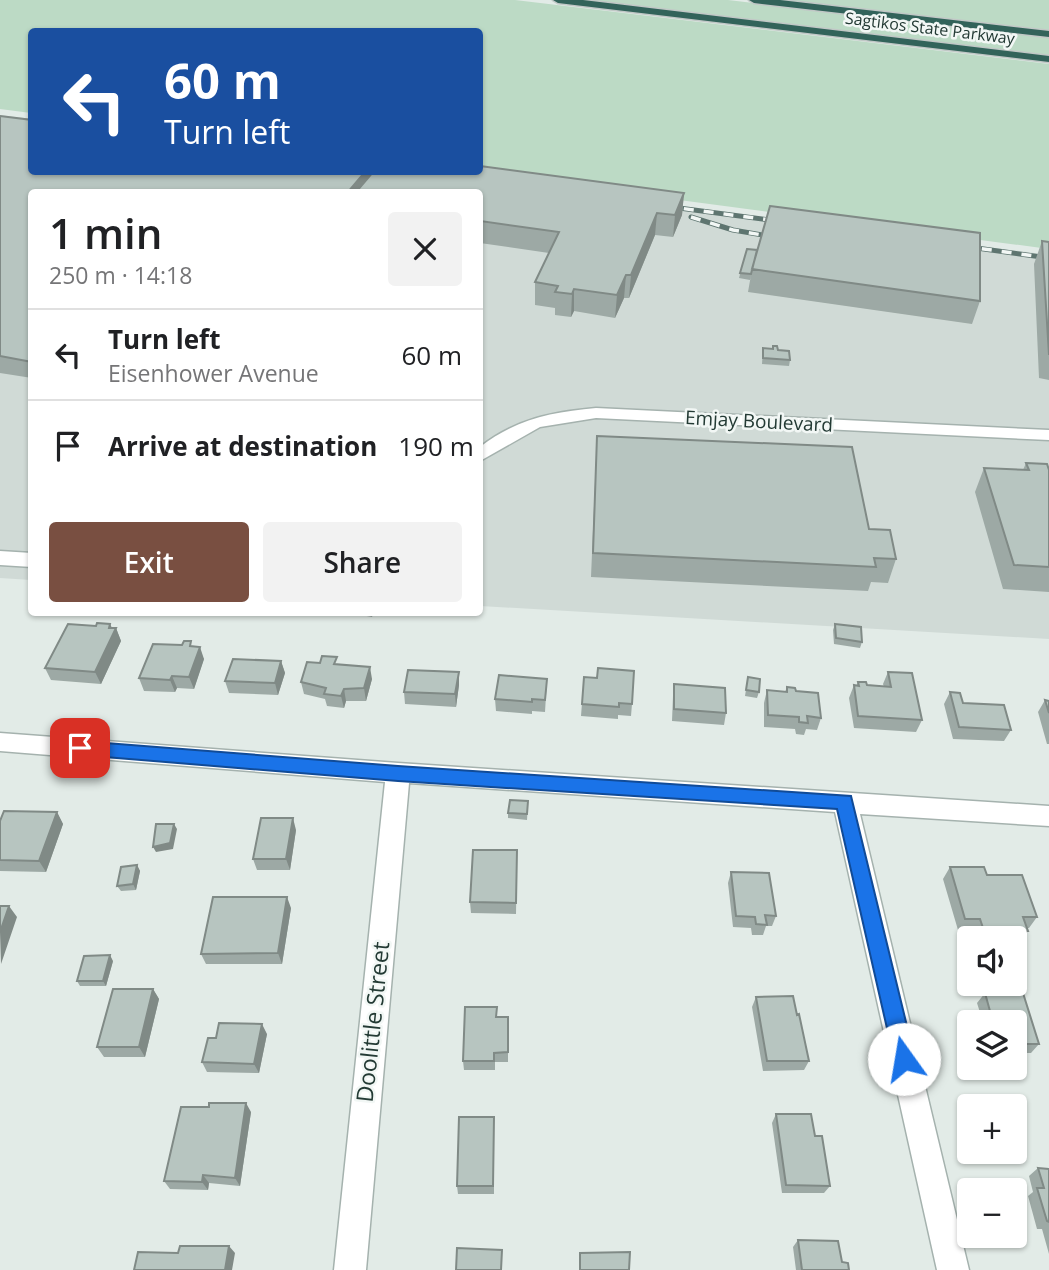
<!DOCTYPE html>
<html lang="en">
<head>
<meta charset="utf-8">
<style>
	:root { --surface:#fff; --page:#f2f2f2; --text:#202124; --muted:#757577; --line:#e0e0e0; --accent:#794f41 }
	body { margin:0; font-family:"Open Sans",sans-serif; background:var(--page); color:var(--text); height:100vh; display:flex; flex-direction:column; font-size:26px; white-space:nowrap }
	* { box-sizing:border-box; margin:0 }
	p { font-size:23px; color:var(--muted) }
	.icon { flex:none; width:38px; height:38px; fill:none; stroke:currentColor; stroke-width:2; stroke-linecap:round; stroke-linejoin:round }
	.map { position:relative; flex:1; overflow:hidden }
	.sheet { position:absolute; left:28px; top:189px; width:455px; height:427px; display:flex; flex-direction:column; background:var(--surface); border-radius:7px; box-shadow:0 2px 5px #0004 }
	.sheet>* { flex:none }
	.top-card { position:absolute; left:28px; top:28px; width:455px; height:147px; border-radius:7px; box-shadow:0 2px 5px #0004; background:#1a4fa0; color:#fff; overflow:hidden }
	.buttons { position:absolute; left:957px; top:926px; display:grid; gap:14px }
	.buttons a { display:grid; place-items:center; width:70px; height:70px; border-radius:7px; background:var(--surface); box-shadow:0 2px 5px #0004; font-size:35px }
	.pin { position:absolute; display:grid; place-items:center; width:60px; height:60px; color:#fff; margin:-30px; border-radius:14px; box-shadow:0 4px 10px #0006 }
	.me { position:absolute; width:77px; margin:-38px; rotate:347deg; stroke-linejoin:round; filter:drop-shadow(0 0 5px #0008) }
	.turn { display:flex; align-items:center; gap:24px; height:147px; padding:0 21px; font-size:32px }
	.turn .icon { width:91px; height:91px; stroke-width:2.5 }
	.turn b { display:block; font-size:49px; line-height:60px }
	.round { display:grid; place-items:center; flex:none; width:74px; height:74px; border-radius:7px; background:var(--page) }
	.summary { display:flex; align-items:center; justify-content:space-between; height:119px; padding:0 21px }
	h1 { font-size:42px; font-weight:600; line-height:52px }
	.primary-button { display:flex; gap:14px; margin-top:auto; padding:14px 21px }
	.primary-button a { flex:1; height:80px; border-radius:7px; background:var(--accent); color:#fff; font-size:28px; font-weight:600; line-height:80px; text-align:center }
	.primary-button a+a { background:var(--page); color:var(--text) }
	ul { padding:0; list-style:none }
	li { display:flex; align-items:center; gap:21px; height:91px; padding:0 21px; border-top:2px solid var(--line) }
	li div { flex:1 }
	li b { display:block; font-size:26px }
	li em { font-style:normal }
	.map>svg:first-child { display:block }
</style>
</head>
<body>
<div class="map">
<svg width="1049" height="1270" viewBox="0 0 1049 1270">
	<rect width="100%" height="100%" fill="#e2ebe7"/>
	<path fill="#d0dad6" d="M0 115 31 119 32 172H424L1049 255V639L480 606V192H32L31 580 0 578Z"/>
	<path fill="#bcdac5" d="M0 0H515L1049 64V249L469 172H480V32H32L31 113 0 109Z
		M588 0H728L1049 37V55Z
		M784 0H1049V30Z"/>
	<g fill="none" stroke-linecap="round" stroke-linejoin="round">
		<g stroke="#a5b2ae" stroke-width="3">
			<path id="street" d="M596 408 1049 430V440L596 418 540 427 480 461V447C516 419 552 412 596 408Z
				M0 551 32 553V567L0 565Z
				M0 733 398 763 1049 806V826L860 814 969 1270H937L835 812 409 783 366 1270H334L385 782 0 751Z"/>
		</g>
		<g stroke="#c1c8c6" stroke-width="3">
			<path id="highway" d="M553 0H583L1049 56V62L558 3Z
				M749 0H780L1049 31V37L754 3Z"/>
		</g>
		<use href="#street" fill="#fff" fill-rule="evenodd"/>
		<use href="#highway" fill="#32635a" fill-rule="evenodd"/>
		<g stroke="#5e7570" stroke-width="5">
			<path id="rail" d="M664 206 785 222
				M691 217 733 230 780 238
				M962 246 1049 258"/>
		</g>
		<use href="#rail" stroke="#f2f7f5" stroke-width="3.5" stroke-dasharray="10" stroke-linecap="butt"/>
	</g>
	<path fill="#9da9a5" d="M0 116 372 173 684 193 682 215 673 237 655 235 629 298H624L615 318 574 311 571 317 555 315V308L535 305V282L549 253 480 243V192H32V378L0 373Z
		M1042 241 1049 242V380L1039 378 1034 264Z
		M747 249 980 301 972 324 748 292 751 275 750 280 739 278Z
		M773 346 790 360 789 366 762 364 763 348 772 349Z
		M597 436 869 529 896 559 888 583 871 582 868 591 591 577Z
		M1026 463 1049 470V592L1003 589 975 492 984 468 1023 470Z
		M356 612H374L372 617 356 614Z
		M110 624 112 628H116L121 641 101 684 51 680 45 668 96 626Z
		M835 624 862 642 860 648 834 644 833 630Z
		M193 646 204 659 194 689 177 688 175 692 144 691 139 678Z
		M281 661 285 673 278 695 229 693 225 681Z
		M338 664 372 679 366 701H346L344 708 327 706 325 699 304 694 301 682Z
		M888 672 922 720 916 732 854 728 849 698 854 685 856 686 858 682 867 685 884 687 883 684Z
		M584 677 632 704 631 716 618 715V719L581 716Z
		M748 677 759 692 757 698 745 696Z
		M547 679 545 712 532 711V714L496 711 495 699Z
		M674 684 726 713 724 725 672 721 673 696Z
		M459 685 456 707 405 704 404 692Z
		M787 687 796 691 821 718 817 730 806 729 804 735 796 734 795 729 764 727V703L767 690 785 692Z
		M950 692 963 703 1011 730 1004 741 953 739 944 704Z
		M1045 700 1049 701V744H1047L1038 712Z
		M528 801 527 820 508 818V813Z
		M57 812 63 824 46 872 0 871V821Z
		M296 830 290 870H257L253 859Z
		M517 850 516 914 471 913 470 902Z
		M137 865 140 871 136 890 121 891 117 886Z
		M950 867 987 875 1037 917 1029 928H1027L1028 931 1020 942H1015V938H976L973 930H958L943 879Z
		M731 872 776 916 772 926H766L763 935H752L751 928 733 927 728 883Z
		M291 908 282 964H206L201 954Z
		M113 961 106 986H80L77 981Z
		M153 989 159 999 145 1057H104L97 1047Z
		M985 993 1039 1044 1031 1053H1015V1022H983L977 1003Z
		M756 997 797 1015 809 1061 804 1070 763 1071 752 1007Z
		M497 1017H508V1062H495V1070H464L463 1061Z
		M267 1034 259 1073 207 1072 202 1062 216 1038Z
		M251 1112 240 1186 209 1183 208 1190 170 1189 164 1181Z
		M776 1114 815 1136 830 1186 824 1193H782L772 1123Z
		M494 1125V1194H458L457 1186Z
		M1038 1168 1049 1169V1254L1042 1229H1037L1028 1196 1033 1192 1029 1176Z
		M798 1240 842 1262 849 1270H796L793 1247Z"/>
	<path fill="#808a86" d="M365 172H372L373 181 364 192H348Z
		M684 193 682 215 673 237 675 215Z
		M657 213 655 235 629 298 631 275Z
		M626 275 624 298 615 318 617 295Z
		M574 289V311L571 317 572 294Z
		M110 624 114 633 116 628 121 641 101 684 95 672Z
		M200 647 204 659 194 689 189 677Z
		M281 661 285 673 278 695 275 683Z
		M370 667 372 679 366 701 364 688Z
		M459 672V685L456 707 455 694Z
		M172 676 177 688 175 692 170 680Z
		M344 689 346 701 344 708 341 696Z
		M57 812 63 824 46 872 39 861Z
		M293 818 296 830 290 870 286 859Z
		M174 824 177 829 173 849 156 852 153 847Z
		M137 865 140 871 136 890 133 884Z
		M287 897 291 908 282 964 278 953Z
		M9 906 17 917 1 964 0 932Z
		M110 955 113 961 106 986 103 981Z
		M153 989 159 999 145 1057 139 1047Z
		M262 1024 267 1034 259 1073 254 1064Z
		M246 1103 251 1112 240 1186 235 1178Z
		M203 1175 209 1183 208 1190 202 1182Z
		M229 1246 235 1253 232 1270H225Z"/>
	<path fill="#b7c5c0" stroke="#808a86" stroke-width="2" d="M0 116 32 120V172H365L348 192H32V362L0 356Z
		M480 166 684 193 675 215 657 213 631 275H626L617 295 574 289 572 294 555 292 558 286 535 282 559 232 480 221V192H356L373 172H480Z
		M770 206 980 233V301L752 269Z
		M1042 241 1049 242V355Z
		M747 249 757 250 751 274 740 273Z
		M773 346H777L778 350 789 351 790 360 763 358V348L773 349Z
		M597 436 852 447 869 529 890 530 896 559 874 558 876 567 593 553Z
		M1026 463 1047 464 1049 470V567L1014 565 984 468 1029 470Z
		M97 623 110 624 109 628H116L95 672 45 668 68 624 96 626Z
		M835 624 861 627 862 642 836 638Z
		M184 641H191L190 646 200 647 189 677 172 676 170 680 139 678 153 644 182 645Z
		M322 656 337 657 334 664 370 667 364 688 344 689 341 696 324 694 326 688 301 682 307 662 320 663Z
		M233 659 281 661 275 683 225 681Z
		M598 668 634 671 632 704 619 703V707L582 704 584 677 597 678Z
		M408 670 459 672 455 694 404 692Z
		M888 672 912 673 922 720 858 716 854 685 859 686 858 682H866L867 685 891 687Z
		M499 675 547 679 545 700 532 699V702L495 699Z
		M748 677 760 679 759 692 746 690Z
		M674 684 725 688 726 713 674 709Z
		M787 687 795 688 796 691 818 693 821 718 807 716 808 723 799 722V717L768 715 767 690 787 692Z
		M950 692 960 693 963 703 1004 705 1011 730 959 727Z
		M1045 700 1049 701V713Z
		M510 800 528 801 527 814 508 813Z
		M4 811 57 812 39 861 0 860V821Z
		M261 818H293L286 859H253Z
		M156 824H174L170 843 153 847Z
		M473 850H517L516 903 470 902Z
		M137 865 133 884 117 886 121 867Z
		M950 867H984L987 875H1022L1037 917H1023L1028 931H984L980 919H965Z
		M731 872 769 873 776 916 765 915 767 925 756 924 755 917 736 916Z
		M213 897H287L278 953 201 954Z
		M0 906H9L0 932Z
		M110 955 103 981H77L84 956Z
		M113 989H153L139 1047H97Z
		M985 993H1023L1039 1044H1015V1022H993Z
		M793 996 797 1015 799 1014 809 1061H767L756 997Z
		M465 1007H497L496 1017H508V1052L494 1053V1061H463Z
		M219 1023 262 1024 254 1064 202 1062 208 1038H216Z
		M209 1103H246L235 1178 203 1175 202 1182 164 1181 181 1107H209Z
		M776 1114H811L815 1136H822L830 1186 786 1185Z
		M459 1117H494L493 1186H457Z
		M1038 1168 1049 1169V1222L1047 1221 1037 1188H1044Z
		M798 1240 838 1241 842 1262 848 1263 849 1270H802Z
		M180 1246H229L225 1270H134L138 1252 178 1253Z
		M457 1248 502 1250 501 1270H456Z
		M630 1252 629 1270H580V1253Z"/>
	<path fill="#1a73e8" stroke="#114b97" stroke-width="2" d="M80 741 398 766 851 796 915 1059 912 1066 904 1069 897 1066 894 1059 837 809 398 781 80 755 73 753 71 748 73 743Z"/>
	<g text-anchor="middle" stroke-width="5" stroke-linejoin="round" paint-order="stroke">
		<g font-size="16" fill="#233a34" stroke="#f2f7f5">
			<text transform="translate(930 28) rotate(7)" y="6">Sagtikos State Parkway</text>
		</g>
		<g font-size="19" fill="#233a34" stroke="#f2f7f5">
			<text transform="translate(759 421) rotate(3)" y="7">Emjay Boulevard</text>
		</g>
		<g font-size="23" fill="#233a34" stroke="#f2f7f5">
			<text transform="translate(373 1022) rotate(-84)" y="8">Doolittle Street</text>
		</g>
	</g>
</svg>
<div class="buttons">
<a><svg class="icon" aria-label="sound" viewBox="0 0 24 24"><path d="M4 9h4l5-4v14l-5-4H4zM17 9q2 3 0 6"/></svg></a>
<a><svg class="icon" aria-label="layers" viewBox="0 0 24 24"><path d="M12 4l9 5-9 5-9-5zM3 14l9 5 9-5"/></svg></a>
<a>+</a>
<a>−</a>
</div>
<div class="pin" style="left:80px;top:748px;background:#d93025"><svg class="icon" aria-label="arrive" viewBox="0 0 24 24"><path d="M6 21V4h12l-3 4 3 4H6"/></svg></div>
<svg class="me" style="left:904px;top:1059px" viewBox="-20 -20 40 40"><circle r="19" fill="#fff"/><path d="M0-13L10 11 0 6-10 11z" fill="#1a73e8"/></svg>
<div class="top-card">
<div class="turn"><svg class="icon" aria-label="left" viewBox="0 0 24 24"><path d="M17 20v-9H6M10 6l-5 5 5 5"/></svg><div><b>60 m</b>Turn left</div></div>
</div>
<section class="sheet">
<div class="summary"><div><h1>1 min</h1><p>250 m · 14:18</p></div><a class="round"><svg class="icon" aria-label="close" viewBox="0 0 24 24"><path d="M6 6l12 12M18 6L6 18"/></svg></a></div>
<ul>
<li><svg class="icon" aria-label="left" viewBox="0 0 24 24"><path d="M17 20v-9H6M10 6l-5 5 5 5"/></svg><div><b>Turn left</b><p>Eisenhower Avenue</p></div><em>60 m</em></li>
<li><svg class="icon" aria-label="arrive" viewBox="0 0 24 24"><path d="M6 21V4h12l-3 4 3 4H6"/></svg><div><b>Arrive at destination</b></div><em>190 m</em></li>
</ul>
<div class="primary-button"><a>Exit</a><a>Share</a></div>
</section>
</div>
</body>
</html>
